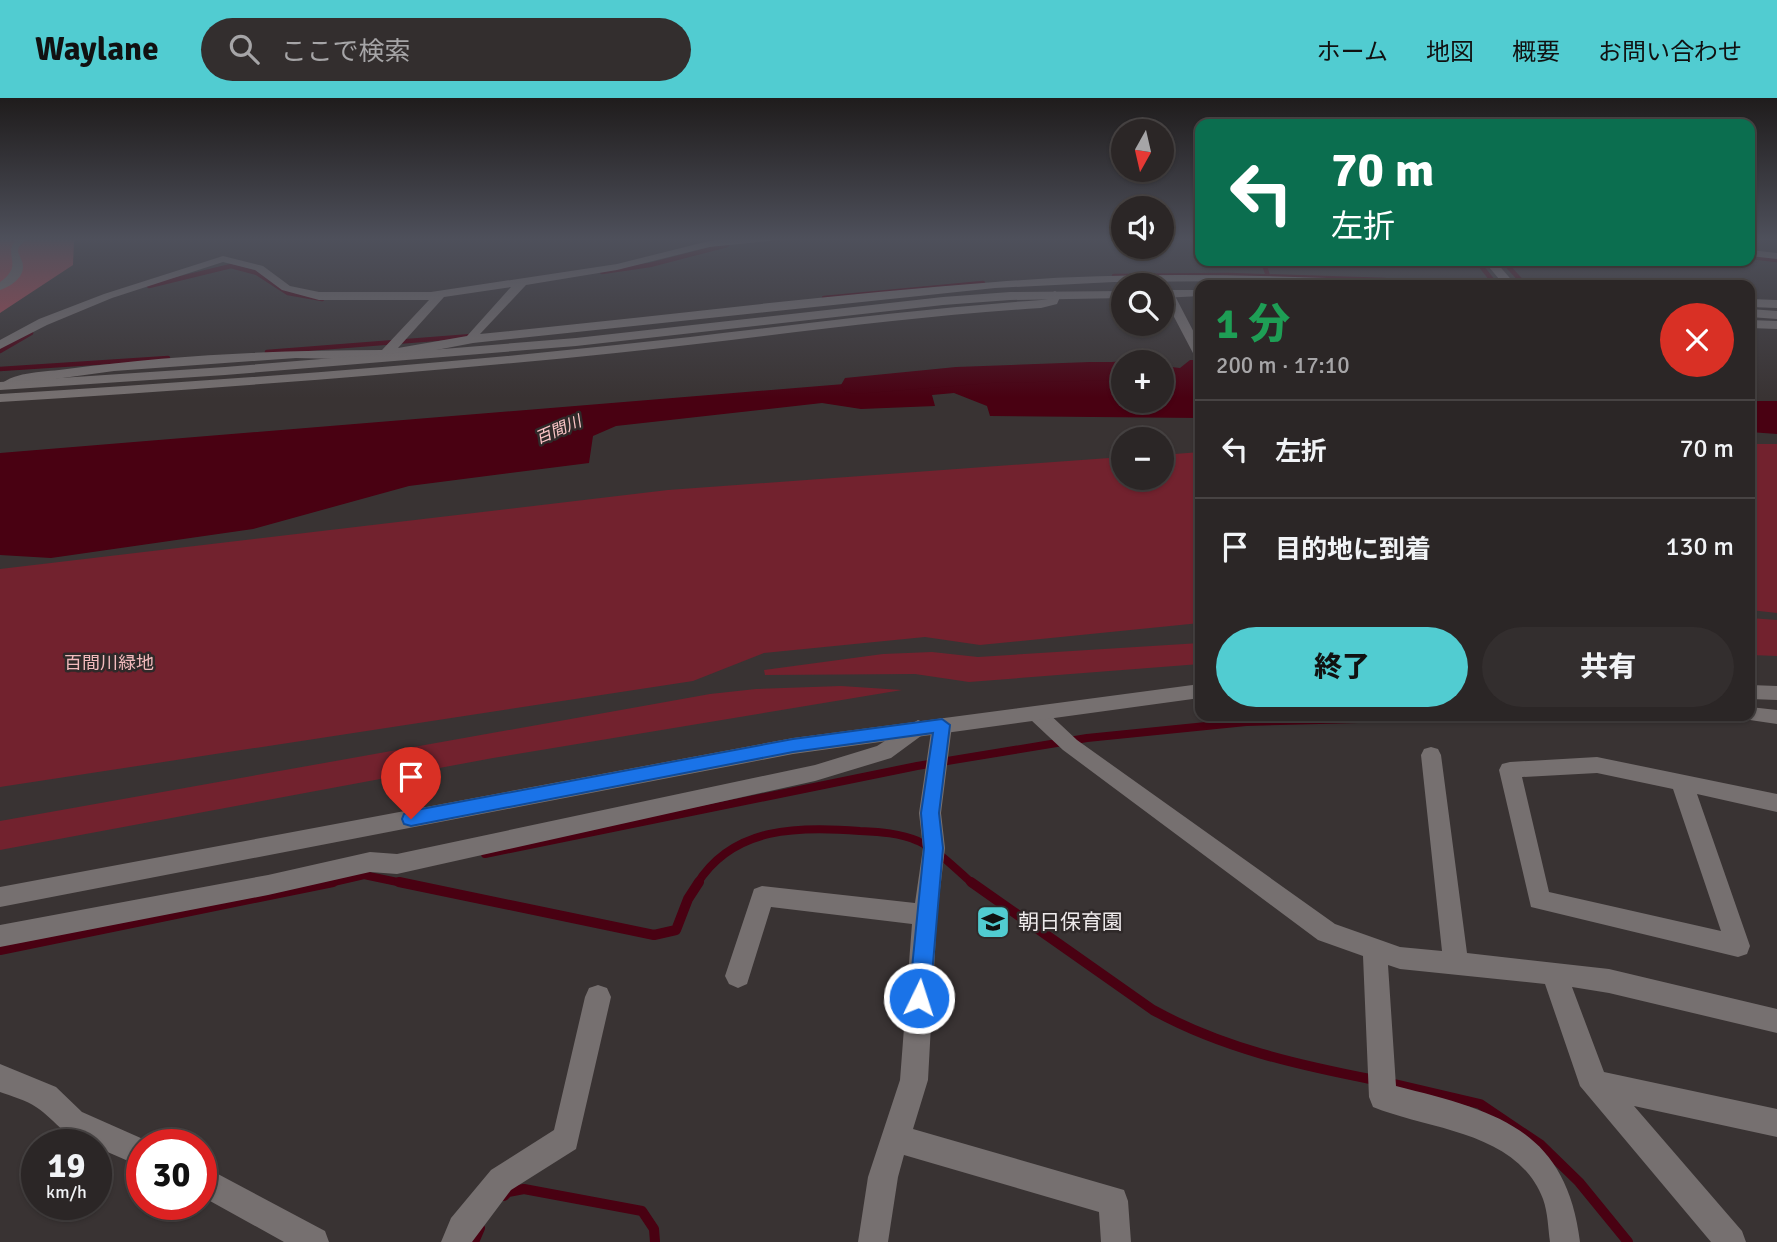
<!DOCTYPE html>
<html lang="ja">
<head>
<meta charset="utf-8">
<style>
	:root { --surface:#2b2626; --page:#332e2e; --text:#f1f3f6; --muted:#a6a5a7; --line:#474343; --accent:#51ccd1 }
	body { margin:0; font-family:Signika,"Noto Sans JP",sans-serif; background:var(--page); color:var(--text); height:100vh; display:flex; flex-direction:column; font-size:26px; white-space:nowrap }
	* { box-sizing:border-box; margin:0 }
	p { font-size:23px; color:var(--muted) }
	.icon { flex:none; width:38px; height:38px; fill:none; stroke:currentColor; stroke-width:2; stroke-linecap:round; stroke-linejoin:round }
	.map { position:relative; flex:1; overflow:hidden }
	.side { position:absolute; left:1195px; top:182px; width:560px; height:441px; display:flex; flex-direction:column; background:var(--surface); border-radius:14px; box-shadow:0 2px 5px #0004,0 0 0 2px var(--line) }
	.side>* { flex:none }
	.hud { position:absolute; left:1195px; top:21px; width:560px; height:147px; border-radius:14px; box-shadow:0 2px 5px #0004,0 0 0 2px var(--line); background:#0b6e4f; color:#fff; overflow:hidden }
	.needle { width:46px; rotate:188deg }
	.controls { position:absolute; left:1111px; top:21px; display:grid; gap:14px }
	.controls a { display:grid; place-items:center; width:63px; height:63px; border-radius:50%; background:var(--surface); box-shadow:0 2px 5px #0004,0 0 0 2px var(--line); font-size:35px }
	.speed { position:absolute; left:21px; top:1031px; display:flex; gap:14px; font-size:35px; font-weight:700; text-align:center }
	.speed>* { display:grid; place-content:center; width:91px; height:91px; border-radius:50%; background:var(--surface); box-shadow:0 2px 5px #0004,0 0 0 2px var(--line); line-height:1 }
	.speed small { font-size:18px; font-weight:400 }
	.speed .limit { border:10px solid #d22; background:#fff; color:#111 }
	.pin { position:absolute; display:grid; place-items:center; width:60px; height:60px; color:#fff; margin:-72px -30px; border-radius:50% 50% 50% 0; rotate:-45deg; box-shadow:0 0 7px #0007 }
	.pin .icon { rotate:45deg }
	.me { position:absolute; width:77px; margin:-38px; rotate:4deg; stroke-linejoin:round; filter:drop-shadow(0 0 5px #0008) }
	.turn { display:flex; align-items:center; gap:24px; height:147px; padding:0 21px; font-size:32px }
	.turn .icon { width:91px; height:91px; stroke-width:2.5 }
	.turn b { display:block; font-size:49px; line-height:60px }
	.round { display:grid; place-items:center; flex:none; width:74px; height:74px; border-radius:37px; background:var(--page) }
	.head { display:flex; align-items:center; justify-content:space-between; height:119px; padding:0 21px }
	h1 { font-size:42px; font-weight:800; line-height:52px; color:#1e9e55 }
	.cta { display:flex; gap:14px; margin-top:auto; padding:14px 21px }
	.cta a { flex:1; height:80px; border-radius:42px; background:var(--accent); color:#111; font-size:28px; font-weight:800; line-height:80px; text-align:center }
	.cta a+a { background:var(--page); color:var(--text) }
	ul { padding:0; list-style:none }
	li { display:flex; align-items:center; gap:21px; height:98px; padding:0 21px; border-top:2px solid var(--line) }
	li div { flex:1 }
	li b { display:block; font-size:26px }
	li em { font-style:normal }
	header { display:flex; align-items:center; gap:42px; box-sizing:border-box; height:98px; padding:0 35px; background:var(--accent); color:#111 }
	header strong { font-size:33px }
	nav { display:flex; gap:38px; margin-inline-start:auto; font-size:24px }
	.search { width:490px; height:63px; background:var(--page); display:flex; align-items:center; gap:18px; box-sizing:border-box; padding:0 24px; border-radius:38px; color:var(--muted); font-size:26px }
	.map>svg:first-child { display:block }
</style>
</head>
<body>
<header>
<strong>Waylane</strong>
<div class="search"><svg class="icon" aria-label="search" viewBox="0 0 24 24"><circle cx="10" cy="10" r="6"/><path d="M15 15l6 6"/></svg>ここで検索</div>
<nav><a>ホーム</a><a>地図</a><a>概要</a><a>お問い合わせ</a></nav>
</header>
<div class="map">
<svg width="1777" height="1144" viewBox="0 0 1777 1144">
	<rect width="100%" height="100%" fill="#393333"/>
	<path fill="#72222e" d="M1750 346H1777V515L1750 512Z
		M1200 354V525L980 547 925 539 764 555 693 583 0 689V471L668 392 1123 359 1124 380H1162V357Z
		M1750 520 1777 522V558L1750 557Z
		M1200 545V566L969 584 915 576 765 577 764 572 883 556 932 554 978 559Z
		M841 588 902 592 493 660 0 752V723L710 596 756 591Z"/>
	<path fill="#a84752" d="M0 140H77L74 143 73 167 0 215Z"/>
	<path fill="#490112" d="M1190 262H1200V320L990 318 987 308 954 295 932 297 935 308 861 311 822 305 616 328 593 338 589 365 409 388 253 431 51 460 0 457V355L1124 263 1135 264H1124V303H1162V268L1180 270Z
		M1750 303H1777V336L1750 334Z"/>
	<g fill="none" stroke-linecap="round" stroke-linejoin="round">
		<path stroke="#490112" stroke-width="4.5" d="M766 141 860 140
			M1750 159 1777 162
			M1263 163 1268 178
			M1477 163 1496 187
			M1503 163 1525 187
			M602 174 650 167 727 147
			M1114 178 1228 177 1385 182
			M1425 184 1487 187
			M149 188 231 168 257 175 288 195 322 201
			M824 200 983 185
			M0 253 31 235
			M267 254 472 238
			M0 271 168 260"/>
		<path stroke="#490112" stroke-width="8" d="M485 756 917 668 1087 640 1246 624 1358 621
			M325 786 364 777 407 786
			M697 786C733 728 800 728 860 733 880 734 900 735 918 743 939 753 956 771 973 786"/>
		<path stroke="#490112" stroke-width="10" d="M399 784 654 837 676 832 688 801 699 784
			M971 784 1153 912C1222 950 1298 967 1375 982
			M0 852 333 784
			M1386 984 1480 1006 1541 1047 1579 1084 1628 1144
			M504 1098 508 1094 524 1091 642 1113 654 1131 655 1144
			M474 1144 480 1130"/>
		<path fill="#490112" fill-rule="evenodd" d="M1090 264H1125L1124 282 990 285 856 296 845 294 841 287 845 280 956 269Z"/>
		<path fill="#767070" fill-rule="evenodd" d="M742 140H775L770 143 709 149 617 172 526 187 480 236C652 219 823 197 995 184 1141 172 1287 178 1433 184L1439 187 1242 183 1114 184 995 190 473 245 384 262 296 260 114 273 26 285 7 291 0 287C15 273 47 274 67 271 171 257 277 252 382 252L429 202H319L282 192 255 172 223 164 112 200 47 227 0 251V242L39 221 104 196 223 158 263 168 290 188 319 194H431L617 166 709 143ZM511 189 467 238 398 250 444 199Z
			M1750 152 1777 155V161L1750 158Z
			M1484 163H1495L1516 187H1504Z
			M1055 193 1061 197 1057 206 1041 210C899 219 758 240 616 255 411 276 205 291 0 304V296C205 283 411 269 616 247 758 232 899 212 1041 202L1048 201 1051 195Z
			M1164 194 1174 196 1200 246V261L1194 257 1162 196Z
			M1750 201 1777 202V210L1750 209Z
			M1750 222 1777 223V231L1750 230Z
			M1750 609 1777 612V626L1743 621 1741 618H1750Z
			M1038 610 1045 612 1077 642 1335 826 1400 849 1442 853 1421 657 1424 651 1431 649 1438 651 1441 657 1467 855 1609 871 1777 911V935L1609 895 1572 889 1604 974 1777 1011V1039L1634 1008 1742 1133 1746 1144H1711L1580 988 1545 886 1400 871 1388 867 1396 988C1495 1013 1566 1030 1580 1144H1550C1548 1130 1548 1115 1543 1101 1517 1033 1429 1032 1373 1009L1369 999 1363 858 1318 842 1063 652 1031 622 1028 617 1031 612Z
			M942 620 949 622 952 627 941 715 945 750 937 817 928 982 913 1031 1124 1092 1128 1103 1131 1144H1101L1099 1114 904 1057 898 1079 888 1144H858L868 1079 900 982 912 826 771 809 747 886 738 890 729 886 725 878 754 791 762 788 915 805 923 750 919 715 932 627 935 622Z
			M918 622 925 625 928 630 925 635 891 660 815 683 397 776 370 774 268 797 0 849V827L268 777 370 754 397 756 815 667 877 648Z
			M1597 659 1777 696V714L1697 696 1750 848 1747 856 1738 859 1531 809 1499 672 1502 666 1510 664ZM1597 675 1673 691 1721 833 1549 794 1522 679Z
			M598 887 607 890 611 899 576 1051 511 1092 472 1144H441L451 1120 491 1072 554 1032 585 899 589 890Z
			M0 966 56 989 82 1014 152 1045 142 1046V1069L96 1049V1046C69 1046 56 1022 36 1009 26 1002 11 998 0 994Z
			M201 1067 325 1133 329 1144H284L201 1098Z"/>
		<path fill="#767070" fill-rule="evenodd" d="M18 140H29C26 143 18 147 18 152 18 155 21 161 22 163 27 178 12 188 0 192V184C26 166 0 156 18 140Z
			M1162 192H1200V198L1162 200Z
			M1124 193V200L1010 202 943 207 576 248 225 277 0 292V284L225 269 576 240 943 199 1010 194Z
			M1750 211 1777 213V221L1750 219Z
			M1200 586V600L793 656 0 809V789L793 640Z
			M1750 587 1777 588V602L1750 601Z"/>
	</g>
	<linearGradient id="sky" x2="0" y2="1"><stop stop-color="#1f1c1c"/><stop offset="0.47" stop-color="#4e505b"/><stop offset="1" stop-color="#4e505b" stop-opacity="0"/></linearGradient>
	<rect width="1777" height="300" fill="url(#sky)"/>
	<path fill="#1a73e8" stroke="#114b97" stroke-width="2" d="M942 621 950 627 939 715 943 750 930 900 927 907 919 910 912 907 909 900 924 750 921 715 933 635 793 654 411 728 404 726 402 721 404 716 411 713 793 641Z"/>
	<defs>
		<g id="school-square" transform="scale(1.75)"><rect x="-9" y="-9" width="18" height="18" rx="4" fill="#51ccd1" stroke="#2f2929"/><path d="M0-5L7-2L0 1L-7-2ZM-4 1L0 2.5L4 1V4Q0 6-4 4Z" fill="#111"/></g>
	</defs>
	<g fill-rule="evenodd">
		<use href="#school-square" x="993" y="824"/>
	</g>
	<g text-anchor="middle" stroke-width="5" stroke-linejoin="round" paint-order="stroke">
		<g font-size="16" font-style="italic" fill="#fcc5c7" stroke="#2f2929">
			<text transform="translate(558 331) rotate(-23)" y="6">百間川</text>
		</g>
		<g font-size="18" fill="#f1babc" stroke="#2f2929">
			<text x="109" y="571">百間川緑地</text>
		</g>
		<g font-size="21" fill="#ede9ea" stroke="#2f2929" text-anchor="start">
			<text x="1018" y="831">朝日保育園</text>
		</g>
	</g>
</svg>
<div class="controls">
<a><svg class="needle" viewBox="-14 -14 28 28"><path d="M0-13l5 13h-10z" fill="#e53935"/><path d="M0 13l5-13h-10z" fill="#a6a5a7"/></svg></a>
<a><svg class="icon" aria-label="sound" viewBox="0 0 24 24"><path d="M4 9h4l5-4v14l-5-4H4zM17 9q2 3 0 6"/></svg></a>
<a><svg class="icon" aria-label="search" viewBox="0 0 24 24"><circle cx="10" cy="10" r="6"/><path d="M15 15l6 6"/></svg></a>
<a>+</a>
<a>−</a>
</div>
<div class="speed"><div>19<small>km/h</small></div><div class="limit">30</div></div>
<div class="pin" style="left:411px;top:721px;background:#d93025"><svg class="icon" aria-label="arrive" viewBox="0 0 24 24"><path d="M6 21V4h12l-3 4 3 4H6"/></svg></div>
<svg class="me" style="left:919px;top:900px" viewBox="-20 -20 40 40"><circle r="17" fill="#1a73e8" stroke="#fff" stroke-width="3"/><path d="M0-11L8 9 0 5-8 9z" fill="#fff"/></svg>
<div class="hud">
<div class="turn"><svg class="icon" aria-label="left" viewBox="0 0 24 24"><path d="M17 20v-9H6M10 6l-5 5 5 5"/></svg><div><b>70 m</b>左折</div></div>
</div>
<section class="side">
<div class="head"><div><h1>1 分</h1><p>200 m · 17:10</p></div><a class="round" style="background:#d93025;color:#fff"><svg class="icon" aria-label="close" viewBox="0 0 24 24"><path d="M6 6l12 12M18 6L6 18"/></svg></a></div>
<ul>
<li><svg class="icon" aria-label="left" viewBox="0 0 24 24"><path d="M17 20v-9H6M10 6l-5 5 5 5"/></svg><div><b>左折</b></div><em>70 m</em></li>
<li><svg class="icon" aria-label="arrive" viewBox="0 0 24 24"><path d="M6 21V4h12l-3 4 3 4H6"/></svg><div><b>目的地に到着</b></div><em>130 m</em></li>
</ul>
<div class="cta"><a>終了</a><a>共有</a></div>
</section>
</div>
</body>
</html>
